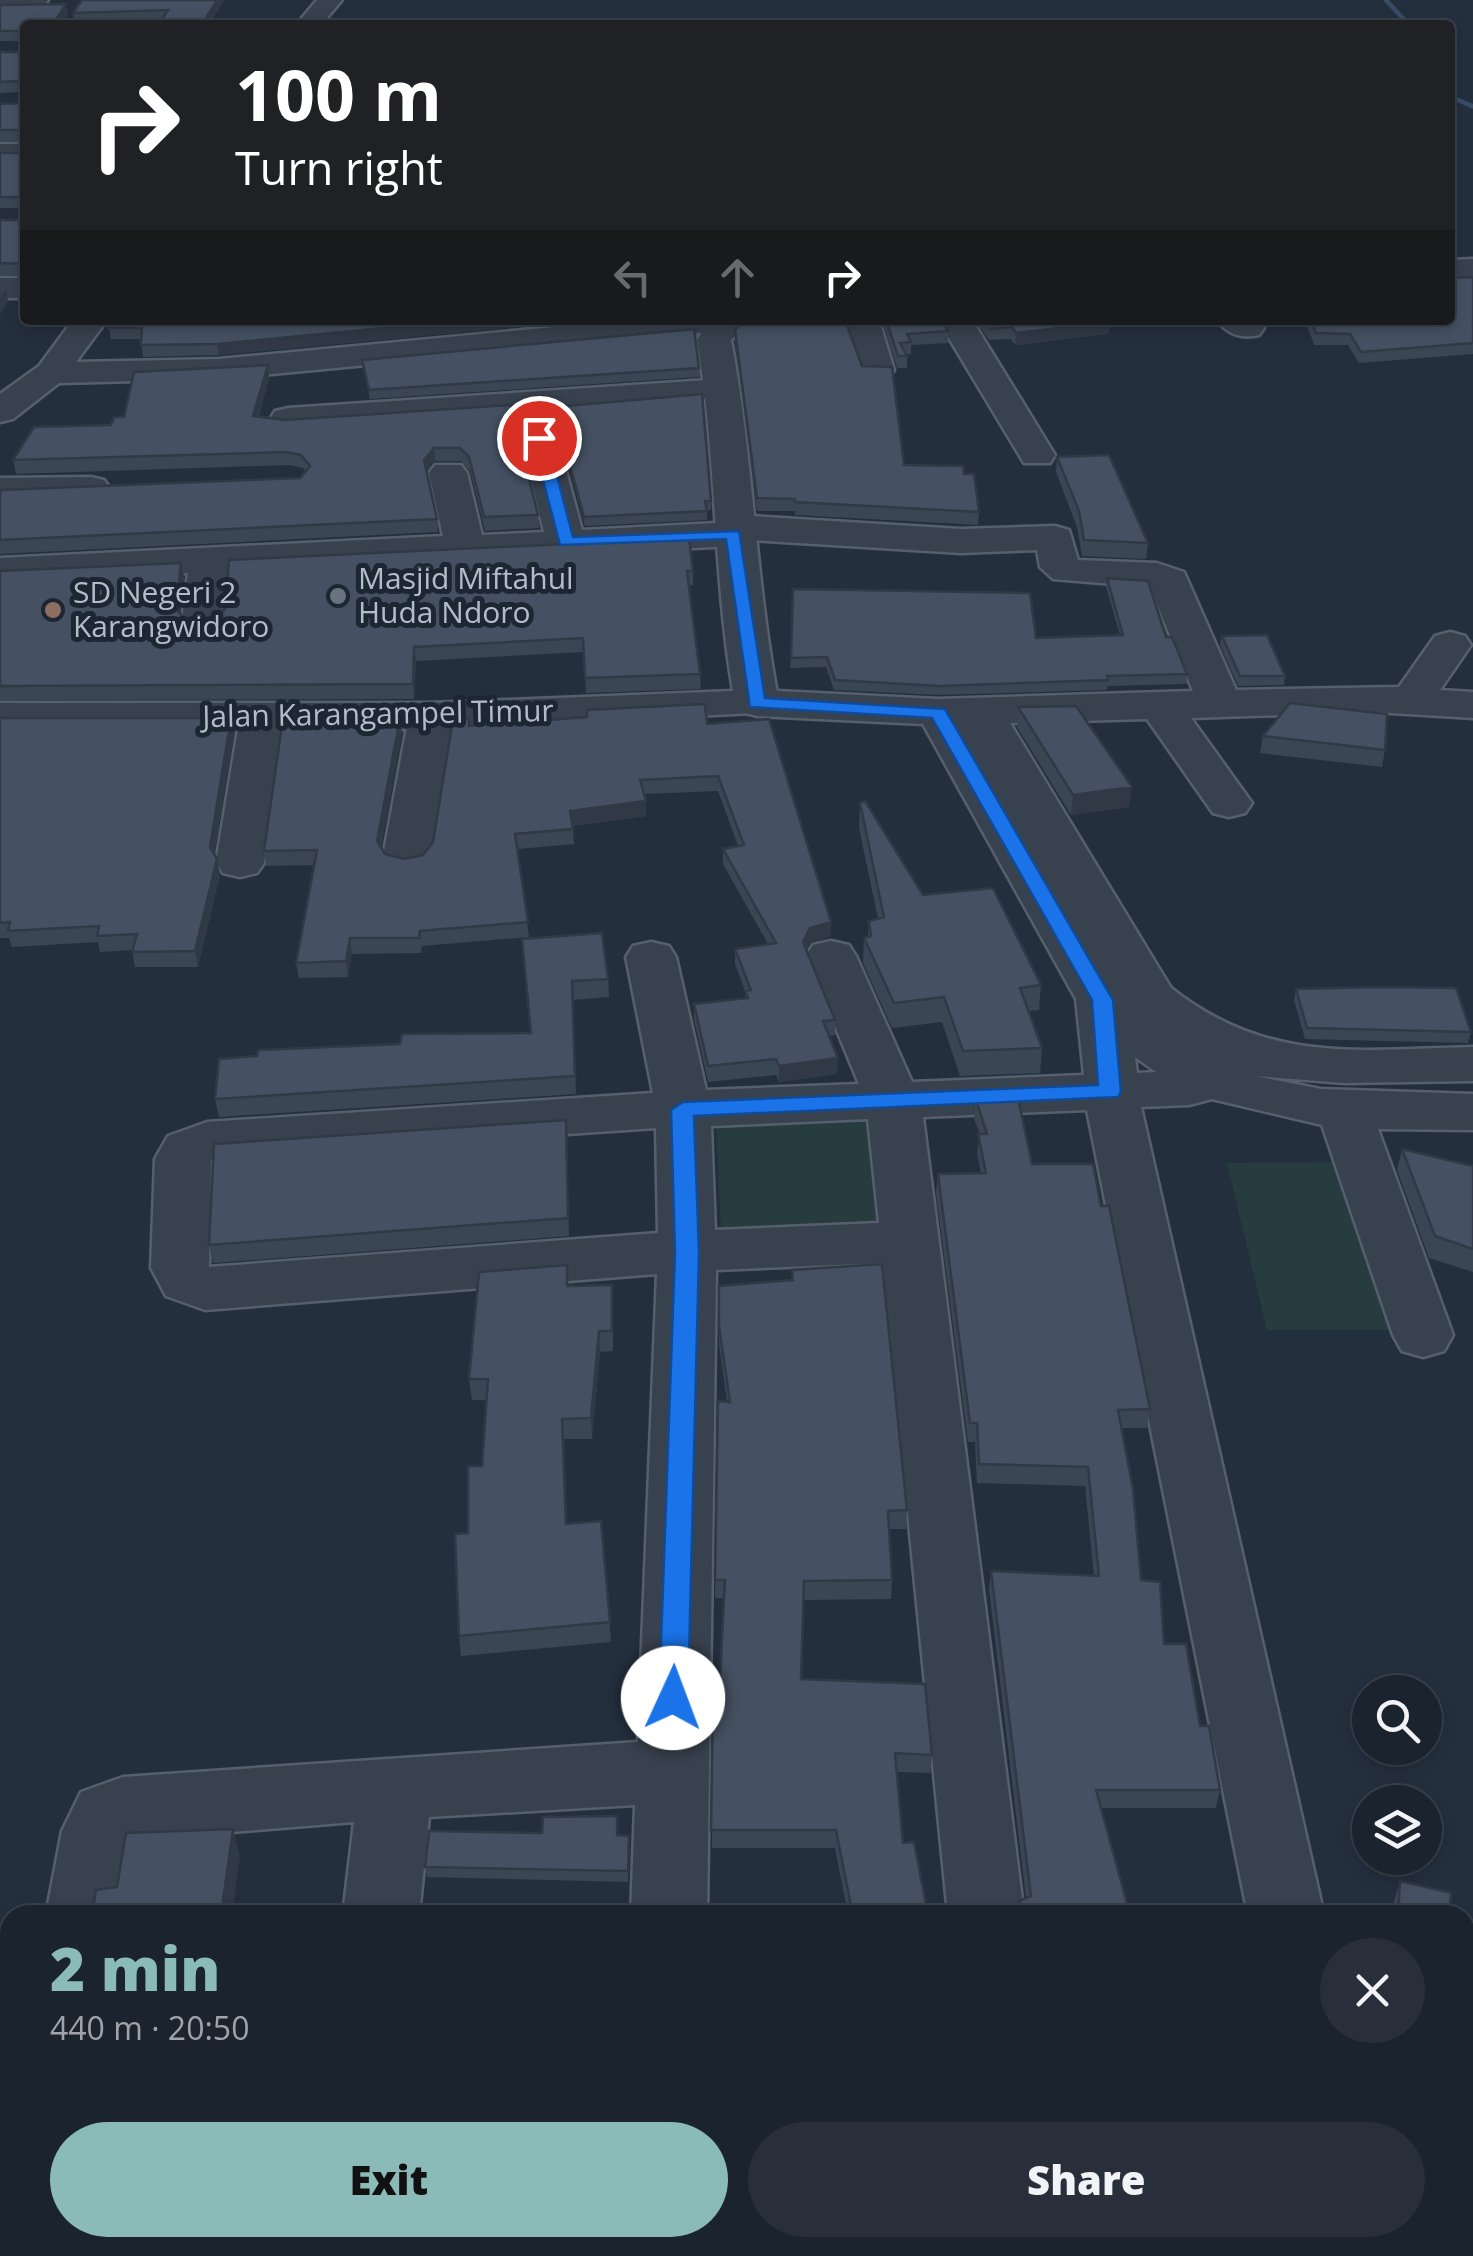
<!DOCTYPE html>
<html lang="en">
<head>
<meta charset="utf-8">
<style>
	:root { --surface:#1b232e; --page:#282f3a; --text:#f1f3f6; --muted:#a0a4aa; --line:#39404a; --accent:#8bbbb9 }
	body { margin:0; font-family:"Open Sans",sans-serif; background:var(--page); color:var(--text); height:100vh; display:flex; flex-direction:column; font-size:38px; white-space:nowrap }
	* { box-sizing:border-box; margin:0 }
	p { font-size:32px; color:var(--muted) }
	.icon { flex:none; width:55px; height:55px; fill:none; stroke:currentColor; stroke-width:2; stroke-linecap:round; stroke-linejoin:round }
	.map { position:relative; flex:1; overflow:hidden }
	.side { position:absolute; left:0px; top:1905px; width:1475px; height:352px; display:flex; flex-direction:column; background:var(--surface); border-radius:30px 30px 0 0; box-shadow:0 5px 15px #0003,0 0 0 2px var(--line) }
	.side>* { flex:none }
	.guide { position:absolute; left:20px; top:20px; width:1435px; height:305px; border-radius:10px; box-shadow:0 5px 15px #0003,0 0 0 2px var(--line); background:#202124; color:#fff; overflow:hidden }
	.fabs { position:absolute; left:1352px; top:1675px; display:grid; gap:20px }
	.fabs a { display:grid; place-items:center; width:90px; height:90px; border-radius:50%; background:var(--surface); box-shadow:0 5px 15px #0003,0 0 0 2px var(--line); font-size:50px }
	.pin { position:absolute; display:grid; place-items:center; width:85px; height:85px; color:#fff; margin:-42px; border:5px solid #fff; border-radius:50%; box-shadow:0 2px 10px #0007 }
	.me { position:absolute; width:110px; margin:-55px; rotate:2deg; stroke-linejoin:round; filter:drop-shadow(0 0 8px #0008) }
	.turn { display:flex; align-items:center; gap:35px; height:210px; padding:0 50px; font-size:45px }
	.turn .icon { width:130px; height:130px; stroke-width:2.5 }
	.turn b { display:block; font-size:70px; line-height:85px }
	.lanes { display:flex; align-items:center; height:95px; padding:0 50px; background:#0003; justify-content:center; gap:50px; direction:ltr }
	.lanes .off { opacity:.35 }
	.round { display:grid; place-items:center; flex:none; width:105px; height:105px; border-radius:52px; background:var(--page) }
	.headline { display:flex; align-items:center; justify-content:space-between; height:170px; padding:0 50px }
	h1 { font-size:60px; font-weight:800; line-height:75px; color:var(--accent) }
	.action { display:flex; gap:20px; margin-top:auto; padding:20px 50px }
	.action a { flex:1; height:115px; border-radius:60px; background:var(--accent); color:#111; font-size:40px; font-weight:800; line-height:115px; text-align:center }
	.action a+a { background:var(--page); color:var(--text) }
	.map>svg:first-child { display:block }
</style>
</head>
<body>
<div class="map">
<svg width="1473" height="2256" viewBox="0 0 1473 2256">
	<rect width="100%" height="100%" fill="#242f3e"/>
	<path fill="#263c3f" d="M876 1117 885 1226 721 1234 716 1122Z
		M1342 1162 1393 1330H1267L1227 1163Z"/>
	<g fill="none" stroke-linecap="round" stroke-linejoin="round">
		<path fill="#394c67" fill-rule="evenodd" d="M1383 0H1389L1412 25H1406Z
			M1450 94 1473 104V109L1450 99Z"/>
		<g stroke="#565f6c" stroke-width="5">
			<path id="minor" d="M0 0H48L45 5 0 14Z
				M317 0H342L321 25H296Z
				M0 144H25V162H0Z
				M0 278H25V298H0Z
				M73 320H107L76 362 219 359 627 320H748L743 327 731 330 219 379 59 383 13 419 0 422V394L39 366Z
				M845 320H879L894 370 889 377H865Z
				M938 320H972L1055 455 1050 463H1024Z
				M1217 320H1257L1264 328 1259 335C1242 339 1228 335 1217 320Z
				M723 379 735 382 740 389 735 396 550 412 582 530 717 523 734 515 961 529 1055 526 1069 530 1078 560 1157 563 1184 572 1236 690 1399 687 1435 636 1450 632 1465 636 1471 645 1440 690 1473 692V718L1375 712 1191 718 1252 803 1245 813 1229 817 1213 813 1147 719 1010 723 1171 988C1267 1064 1357 1050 1473 1047V1081L1345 1083 1255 1076 1321 1089 1473 1094V1130L1378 1129 1453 1335 1444 1351 1423 1357 1402 1351 1393 1335 1322 1125 1212 1099 1189 1105 1141 1107 1324 1915H1248L1087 1110 923 1117 1024 1915H948L883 1263 716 1270 707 1915H631L635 1805 429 1817 419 1915H343L354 1822 135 1840 122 1915H46L62 1831 81 1792 123 1777 638 1742 657 1274 205 1310 166 1296 151 1268 155 1159 168 1136 207 1122 653 1093 626 957 633 946 651 942 669 946 676 957 706 1090 859 1084 806 956 813 945 831 941 849 945 856 956 912 1082 1084 1075 1076 999 923 724 757 716 742 712 735 703 742 694 757 690 938 699 1193 691 1150 587 1053 579 1040 567 1037 550 961 553 750 540 734 546 228 571 224 621 218 630 203 633 188 630 182 621 188 573 0 582V558L443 536 429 473 435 465H461L467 473 482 535 544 532 515 414 288 430 275 427 270 419 275 411 288 408ZM1135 1057 1156 1072 1137 1073ZM868 1119 879 1223 715 1230 711 1126ZM656 1128 658 1233 209 1267 211 1160 217 1158Z
				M91 477 104 480 110 488 104 496 0 500V478Z
				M431 703 446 707 453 716 431 857 424 867 407 871 390 867 383 857 409 716 416 707Z
				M262 704 277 708 284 717 264 863 257 873 240 877 223 873 216 863 240 717 247 708Z
				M10 2213V2248H71L70 2256H0V2217Z
				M304 2248H390L389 2256H303Z
				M451 2248H549L545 2256H447Z
				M624 2248H710L709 2256H623Z"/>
		</g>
		<g stroke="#565f6c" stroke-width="5">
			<path id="tertiary" d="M1473 259V277L1450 278V260Z
				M710 320H751L731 340C754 460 755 583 779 703L772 712 431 729H0V703H431L733 691C713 575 717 456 697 340Z"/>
		</g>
		<path stroke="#44595c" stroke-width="9" stroke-dasharray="10 10" stroke-linecap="butt" d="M1465 2190 1473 2192"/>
		<use href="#minor" fill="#38414e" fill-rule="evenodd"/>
		<use href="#tertiary" fill="#38414e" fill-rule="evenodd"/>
	</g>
	<path fill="#3b4654" d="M82 0H224L209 25H158L161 19 74 22 73 13Z
		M0 5 68 14 61 25H25V41H0Z
		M0 52H25V84L20 92 0 93Z
		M25 103V141H0V104Z
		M0 153H25V208H0Z
		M0 220H25V277L0 275Z
		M1473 277V354L1359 363 1348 345H1314L1306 323 1266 325 1262 320H1450Z
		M112 320H588L219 355 143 357 141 339H111L109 328Z
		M882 320H941L948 331V343L911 345V354H907V368H897Z
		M975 320H1108L1110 322 1108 334 1015 345 1011 339 989 340Z
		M735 330 862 366 904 465 964 474 979 512 978 525 795 515V511H757L735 341Z
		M362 360 699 368V377L370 399Z
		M268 365 269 378 259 416 286 420 511 405 538 515 539 528 485 531 470 471 461 461H435L427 472 437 519 438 532 0 554V490L300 478 306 472 303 468 289 465 16 474 13 460 111 425 124 417Z
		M554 407 711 501V510H707V520L585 526 555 415Z
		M1057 457 1148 543 1146 559 1082 556 1077 527 1056 472Z
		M181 563 184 577 180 613 185 619 200 622 693 571V585L689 586 700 674 701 689 586 693 584 652 416 661 414 699 0 700V571Z
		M1107 578 1166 637 1187 674 1186 684 1107 686V690L938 695 834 690 826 667 790 668 791 658 1036 638 1120 635 1106 587Z
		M1222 636 1285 676 1284 685 1238 686 1220 645Z
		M1018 707 1129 807 1071 815 1017 727Z
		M0 718 234 733 214 854 220 875 198 967H135L132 950 100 952 98 942 12 947 9 938H0Z
		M707 724 831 922 830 937 810 943 806 950 835 1020V1035L829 1036 837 1074 779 1082 776 1075 708 1082 694 1019V1004L745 998V991L735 964V949L768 944 723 864V849L738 846 718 791 644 794 646 816 573 826 574 844 518 849 529 937 422 946 421 953 352 954 348 977 299 978 296 963 314 865 266 866 264 851 402 733 381 847 385 854 404 859 423 855 433 842 470 726Z
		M1263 736 1385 750 1382 767 1260 753Z
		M860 803 923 895 1041 985 1039 1010 1029 1011 1042 1048 1040 1073 960 1076 942 1022 892 1028 863 963 864 938 868 937 869 921 878 919 859 828Z
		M522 939 608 979 609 997 573 1000 576 1094 219 1117 215 1099 400 1044 531 1033Z
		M1296 989 1471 1032 1468 1043 1305 1039 1294 1000Z
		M976 1100 1032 1164 1101 1206 1150 1409 1147 1428H1121L1141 1580 1164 1644 1200 1726 1220 1790 1216 1808H1101L1128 1907 1026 1898 989 1589 991 1571 1094 1576 1085 1486 977 1483 975 1442H968L936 1193 938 1174 981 1173 977 1153 980 1134 974 1119Z
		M566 1120 569 1236 213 1263 209 1245Z
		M1402 1149 1473 1166V1272L1429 1258 1397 1170Z
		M792 1270 907 1510 906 1529H889L892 1580 891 1599 804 1600 801 1679 932 1755 930 1773 897 1772 903 1843 928 1915H848L835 1848H712L713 1698H719L724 1598H715L718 1401H727L719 1345V1286L792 1280Z
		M569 1286 613 1305V1351L600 1352 592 1439H564L567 1524 601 1521 611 1642 461 1656 459 1636 468 1533 482 1466 487 1400H472L469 1379Z
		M617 1835 629 1836 628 1882 427 1877 425 1867Z
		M1400 1881 1449 1915H1390Z
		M1465 1985 1473 1987V2178L1465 2176Z
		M33 2248H186L185 2256H31Z"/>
	<path fill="#303945" d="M217 0H224L209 25H202Z
		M66 4 68 14 61 25H53Z
		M25 70V84L20 92 18 81Z
		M6 289 8 302 0 314V297Z
		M466 320H588L219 355 217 344Z
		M1110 322 1108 334 1015 345 1016 333Z
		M268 365 269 378 255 429 253 416Z
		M434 448 435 461 425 474 424 460Z
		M181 563 184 577 179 623 176 609Z
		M414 647 416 661 414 699 413 684Z
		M231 718 234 733 212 862 210 847Z
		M400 718 402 733 379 856 377 841Z
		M1132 787 1129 807 1071 815 1073 795Z
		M646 801V816L571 826 570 811Z
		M217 859 220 875 198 967 195 951Z
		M831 922 830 937 810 943 803 957V942L810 928Z
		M350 938 352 954 348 977 346 961Z
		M838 1058 837 1074 779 1082V1066Z
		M599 1331 600 1352 592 1439 591 1418Z
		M233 1829 240 1857 232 1915 222 1908Z
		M111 2248H118L121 2256H110Z
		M181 2248H186L185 2256H184Z"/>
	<path fill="#455162" stroke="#303945" stroke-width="2.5" d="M82 0H217L202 25H158L168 10 73 13Z
		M66 4 53 25H25V31H0V5Z
		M0 52H25V70L18 81 0 82Z
		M25 103V130H0V104Z
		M0 153H25V197H0Z
		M0 220H25V264L0 263Z
		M1473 277V343L1361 352 1350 334 1316 333 1311 320H1450V278Z
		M112 320H466L217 344 141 345 142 328H109Z
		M745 320H845L862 366 892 367 904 465 963 466 964 474H974L979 512 795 502V499L757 498 735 330Z
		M886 320H941L948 331 907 334 911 342 900 343 907 356H898Z
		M984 320H1108L1110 322 1016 333 1012 327 990 329Z
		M694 329 699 368 369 390 362 360Z
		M268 365 253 416 286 420 511 405 538 515 484 517 469 457 460 448H434L424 460 437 519 0 540V490L300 478 310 466 301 455 287 452 13 460 34 427 111 425 114 417H124L134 372Z
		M702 394 711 501H705L707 511 584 517 554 407Z
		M1109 455 1148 543 1084 540 1079 511 1057 457Z
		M689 538 693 571H687L700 674 585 678 583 638 414 647 413 684 0 686V571L181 563 176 609 185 619 200 622 216 619 225 609 229 560Z
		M1107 578 1148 581 1166 637H1172L1187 674 1107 676 1108 680 939 686 835 680 827 657 791 658 793 589 1030 593 1036 638 1123 635Z
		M1267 635 1285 676H1240L1222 636Z
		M1290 703 1387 714 1385 750 1263 736Z
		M705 704 707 724 769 719 831 922 810 928 803 942 835 1020 823 1021 838 1058 779 1066 776 1059 708 1066 694 1004 748 998 745 991 751 990 735 949 776 943 723 849 744 845 718 776 640 780 646 801 570 811 573 829 515 834 528 922 420 931 419 938H350L346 961 296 963 317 850 264 851 283 718H400L377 841 385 854 404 859 423 855 433 842 453 719 469 718V726L587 717V710Z
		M1076 706 1132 787 1073 795 1018 707Z
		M0 718H231L210 847 217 859 195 951 132 952 137 934 97 936 99 926 8 931 10 922 0 923Z
		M865 801 923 895 993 888 1041 985 1020 988 1042 1048 963 1051 944 997 894 1003 864 938 871 936 869 921 884 917 860 803Z
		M602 933 608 979 572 981 575 1076 215 1099 219 1059 257 1056 258 1050 400 1044 402 1034 531 1033 522 939Z
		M1380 987 1456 988 1471 1032 1307 1028 1296 989Z
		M1018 1098 1032 1164H1093L1101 1206H1109L1150 1409 1118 1410 1133 1489 1141 1580 1160 1582 1164 1644H1186L1200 1726H1209L1220 1790H1096L1128 1907 1153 1915H1022L1019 1901 1031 1896 991 1571 1099 1576 1088 1467 979 1464 977 1423H970L938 1174 986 1173 978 1134H987L976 1100Z
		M566 1120 568 1218 209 1245 214 1144Z
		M1402 1149 1473 1166V1249L1435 1236Z
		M882 1264 907 1510 888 1511 892 1580 804 1581 801 1679 925 1684 932 1755 895 1753 903 1843 914 1842 928 1915H851V1906L836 1830H711L713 1698H719L725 1580H715L718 1401 730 1402 719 1326V1286L793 1280 792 1270Z
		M567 1265V1286L612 1285V1331H599L591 1418 562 1419 566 1524 601 1521 610 1622 459 1636 455 1534 468 1533V1466H482L488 1379H469L479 1272Z
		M617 1816V1835L629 1836 628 1871 425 1867 429 1831 542 1833 543 1817Z
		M233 1829 222 1908 302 1906 301 1915H92L96 1890 117 1887 126 1833Z
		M1400 1881 1451 1893 1449 1915H1398Z
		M1465 1985 1473 1987V2149L1465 2147Z
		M33 2248H111L110 2256H31Z
		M755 2248H850L852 2256H700Z"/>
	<path fill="#1a73e8" stroke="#114b97" stroke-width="2.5" d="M539 434 547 438 573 537 739 531 765 698 945 709 1113 1000 1121 1092 1118 1097 694 1116 699 1252 688 1698 684 1706 673 1710 663 1706 659 1698 675 1252 671 1110 683 1102 1098 1085 1092 1000 932 718 750 707 726 539 560 545 532 438Z"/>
	<circle fill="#6b7280" stroke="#1d2633" stroke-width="4" cx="338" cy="596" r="10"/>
	<circle fill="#8d6e63" stroke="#1d2633" stroke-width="4" cx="53" cy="610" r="10"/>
	<g text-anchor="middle" stroke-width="10" stroke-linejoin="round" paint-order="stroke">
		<g font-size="30" fill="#b4bcc9" stroke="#1d2633" text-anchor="start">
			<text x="358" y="589">Masjid Miftahul<tspan x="358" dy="34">Huda Ndoro</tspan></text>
			<text x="73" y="603">SD Negeri 2<tspan x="73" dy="34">Karangwidoro</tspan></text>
		</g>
		<g font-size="30" fill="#b4bcc9" stroke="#1d2633">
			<text transform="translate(378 714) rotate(-1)" y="10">Jalan Karangampel Timur</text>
		</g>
	</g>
</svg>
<div class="fabs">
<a><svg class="icon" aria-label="search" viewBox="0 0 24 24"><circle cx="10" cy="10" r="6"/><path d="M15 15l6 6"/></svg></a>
<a><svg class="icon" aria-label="layers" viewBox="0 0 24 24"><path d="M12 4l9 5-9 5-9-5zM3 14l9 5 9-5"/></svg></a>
</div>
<div class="pin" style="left:539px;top:438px;background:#d93025"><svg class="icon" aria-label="arrive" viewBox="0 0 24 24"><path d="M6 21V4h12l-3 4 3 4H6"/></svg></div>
<svg class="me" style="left:673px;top:1698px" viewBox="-20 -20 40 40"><circle r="19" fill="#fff"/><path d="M0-13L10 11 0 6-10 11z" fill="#1a73e8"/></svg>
<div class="guide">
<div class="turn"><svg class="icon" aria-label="right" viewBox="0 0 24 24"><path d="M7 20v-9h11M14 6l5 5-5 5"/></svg><div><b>100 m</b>Turn right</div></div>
<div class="lanes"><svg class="icon off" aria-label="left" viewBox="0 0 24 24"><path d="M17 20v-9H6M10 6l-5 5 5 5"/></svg><svg class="icon off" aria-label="ahead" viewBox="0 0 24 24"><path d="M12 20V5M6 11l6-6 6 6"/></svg><svg class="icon" aria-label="right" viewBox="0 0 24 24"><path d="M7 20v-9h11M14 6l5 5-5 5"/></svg></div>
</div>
<section class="side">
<div class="headline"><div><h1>2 min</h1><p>440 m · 20:50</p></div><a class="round"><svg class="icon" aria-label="close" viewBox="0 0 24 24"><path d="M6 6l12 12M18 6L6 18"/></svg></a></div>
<div class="action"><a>Exit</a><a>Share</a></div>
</section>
</div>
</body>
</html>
